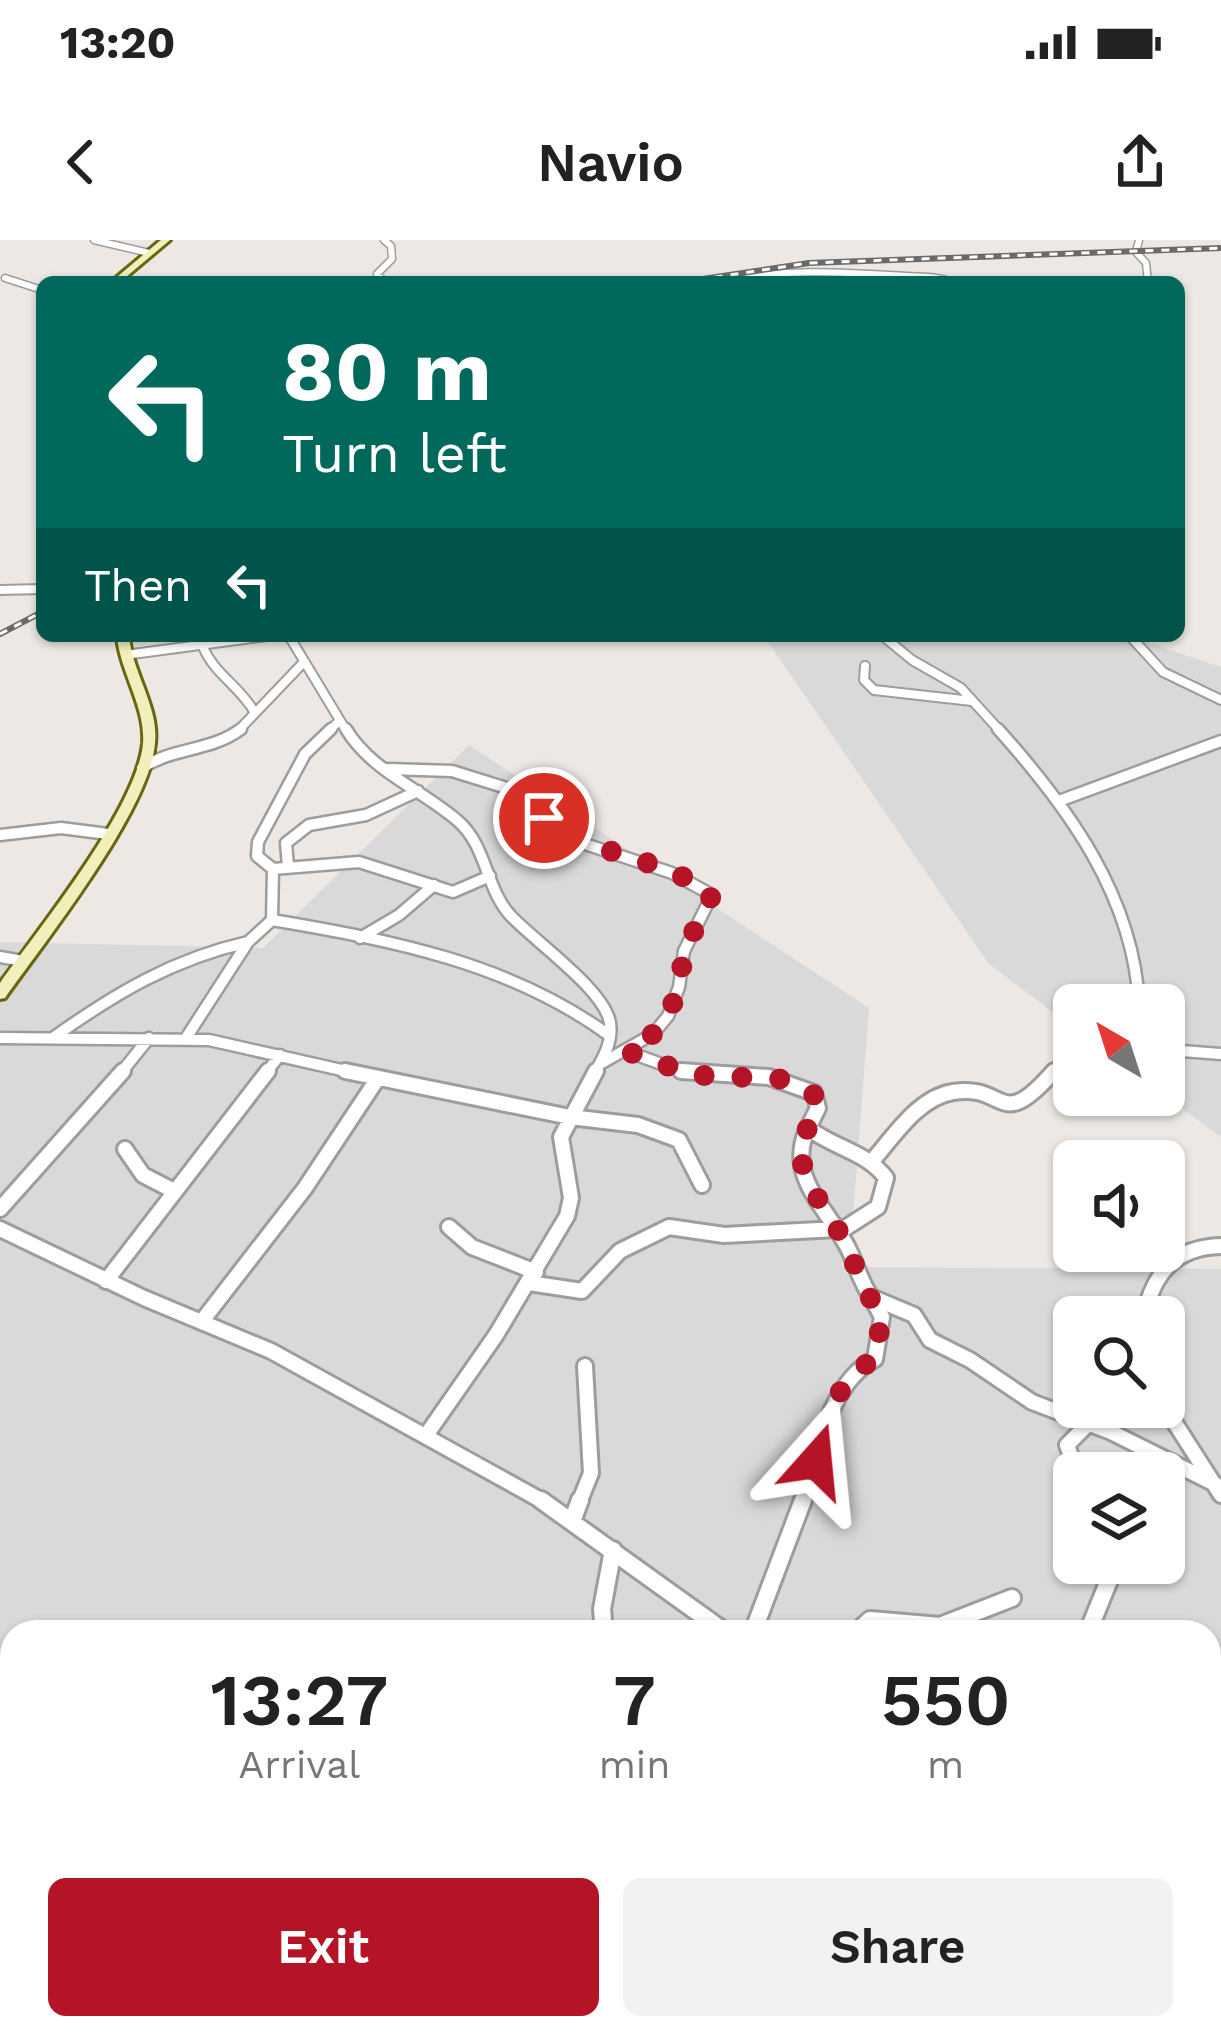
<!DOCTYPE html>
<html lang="en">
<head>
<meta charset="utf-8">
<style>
	:root { --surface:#fff; --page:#f2f2f2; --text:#222; --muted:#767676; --accent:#b41426 }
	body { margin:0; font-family:"Work Sans",sans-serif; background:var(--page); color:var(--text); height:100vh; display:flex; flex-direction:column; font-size:45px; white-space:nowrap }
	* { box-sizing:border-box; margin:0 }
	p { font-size:39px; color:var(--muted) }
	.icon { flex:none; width:66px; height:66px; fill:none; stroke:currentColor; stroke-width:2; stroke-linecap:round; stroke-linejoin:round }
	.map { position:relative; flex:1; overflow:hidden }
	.panel { position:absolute; left:0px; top:1380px; width:1221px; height:420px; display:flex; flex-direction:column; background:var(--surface); border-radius:36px 36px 0 0; box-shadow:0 3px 9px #0004 }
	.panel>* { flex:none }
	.guide { position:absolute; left:36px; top:36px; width:1149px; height:366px; border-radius:18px; box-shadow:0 3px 9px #0004; background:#00695c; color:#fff; overflow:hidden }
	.needle { width:78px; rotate:321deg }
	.buttons { position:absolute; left:1053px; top:744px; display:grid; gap:24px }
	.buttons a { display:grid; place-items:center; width:132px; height:132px; border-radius:18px; background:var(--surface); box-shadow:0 3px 9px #0004; font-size:60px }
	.pin { position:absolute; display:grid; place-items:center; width:102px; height:102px; color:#fff; margin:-51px; border:6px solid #fff; border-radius:50%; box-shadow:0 3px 12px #0007 }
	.me { position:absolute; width:132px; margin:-66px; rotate:18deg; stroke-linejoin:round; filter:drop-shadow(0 0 9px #0008) }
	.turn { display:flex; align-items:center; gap:42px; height:252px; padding:0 48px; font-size:54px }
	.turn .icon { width:156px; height:156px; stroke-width:2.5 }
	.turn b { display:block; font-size:84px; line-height:102px }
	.then { display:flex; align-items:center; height:114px; padding:0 48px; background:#0003; gap:24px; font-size:45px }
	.eta { display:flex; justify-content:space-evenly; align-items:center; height:204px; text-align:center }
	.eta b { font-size:72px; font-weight:600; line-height:84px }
	.action { display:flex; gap:24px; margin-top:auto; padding:24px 48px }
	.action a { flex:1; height:138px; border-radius:18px; background:var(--accent); color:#fff; font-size:48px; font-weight:600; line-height:138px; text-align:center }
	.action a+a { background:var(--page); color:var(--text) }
	.status { display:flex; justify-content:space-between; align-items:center; height:84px; padding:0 60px; background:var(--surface); direction:ltr }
	.status svg { height:33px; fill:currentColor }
	header { display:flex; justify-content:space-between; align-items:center; height:156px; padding:0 48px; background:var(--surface); font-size:54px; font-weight:600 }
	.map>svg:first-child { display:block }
</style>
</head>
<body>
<div class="status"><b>13:20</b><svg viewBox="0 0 49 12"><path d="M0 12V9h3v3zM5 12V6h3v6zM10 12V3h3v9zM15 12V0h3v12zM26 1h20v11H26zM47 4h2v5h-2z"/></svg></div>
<header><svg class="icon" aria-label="back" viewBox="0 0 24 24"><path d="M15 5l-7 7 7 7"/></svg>Navio<svg class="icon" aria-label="share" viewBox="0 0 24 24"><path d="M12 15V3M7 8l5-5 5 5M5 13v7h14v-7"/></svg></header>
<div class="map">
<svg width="1221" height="1800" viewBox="0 0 1221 1800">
	<rect width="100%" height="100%" fill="#ede8e3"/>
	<path fill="#dad9da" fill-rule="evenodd" d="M764 396H1129L1221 427V897L1164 855V765H1074V788L989 724Z
		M469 505 869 768 849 1027 1221 1029V1800H0V702L263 708ZM1074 1077H1164V1167H1074ZM1074 1233H1164V1323H1074ZM12 1392H1209V1788H12Z"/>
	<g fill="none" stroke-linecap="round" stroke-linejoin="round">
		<g stroke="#9d9d9d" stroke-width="9">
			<path id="street-far4" d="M94 0 149 13
				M384 0 391 6 392 19 377 34 385 42
				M1139 0 1136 12 1146 23 1148 42
				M5 38 42 50
				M719 42C783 28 842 32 907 36 923 37 937 36 953 42"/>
		</g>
		<g stroke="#9d9d9d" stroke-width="12">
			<path id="street-far3" d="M0 350 42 349
				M289 396 347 492
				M883 396 912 420 961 448 1001 492
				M1130 396 1163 432 1221 460
				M203 407C215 435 240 446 255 473
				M125 415 267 396
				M865 426 864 440 874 450 972 461
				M237 492 303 423
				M328 492 338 482"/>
		</g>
		<g stroke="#9d9d9d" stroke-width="15">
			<path id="street-far2" d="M346 489C371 531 421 549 458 581 487 606 486 650 511 676 533 700 605 750 610 783 613 802 603 818 594 834
				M998 489C1068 567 1134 657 1139 765
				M142 528C173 507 210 512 241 489
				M388 529 452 531 510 549 573 600 672 633 712 655 684 711 679 747 668 776 653 794 602 823
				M1059 561 1221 501
				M0 595 61 588 108 594
				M288 626 286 603 309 585 366 575 418 551
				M273 629 359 622 453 652 490 636
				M272 680C391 700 511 723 610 796
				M360 698 399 675 434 645
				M0 717 23 721
				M54 797C116 753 173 719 248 702
				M0 798 209 800 359 834
				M186 798 248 702 272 680 273 629 257 616 258 602 305 514 331 489
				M1164 802 1182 811 1221 814
				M626 811 683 832 721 834
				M120 834 149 798
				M265 834 280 815
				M1051 834 1074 817"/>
		</g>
		<g stroke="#9d9d9d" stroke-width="20">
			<path id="street-far1" d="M345 831 570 877 638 885 679 900 702 945
				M681 831 769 837 814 853 818 868 808 888C834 908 867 912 886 938L878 967 839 992
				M808 888C785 935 826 967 847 1006 856 1023 860 1041 871 1057L914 1075 930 1100 970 1120 1032 1162 1111 1192 1215 1244
				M125 909 143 935 174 951
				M873 920C894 896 919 857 953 852 1007 843 998 895 1054 831
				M0 969 123 831
				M449 987 472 1007 536 1032
				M0 989 144 1058 271 1111 546 1263
				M106 1041 268 831
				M529 1043 582 1051 620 1011 669 987 724 995 837 989
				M1144 1077C1153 1033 1175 1007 1221 1006
				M202 1081 305 948 378 838
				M1164 1166 1221 1255
				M427 1194 496 1095 567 976 571 958 561 897 596 831
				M1077 1233 1067 1205 1105 1167
				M579 1263 591 1233 585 1126
				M802 1263C817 1217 828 1143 875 1119L882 1077 871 1057"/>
		</g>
		<g stroke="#9d9d9d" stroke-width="22">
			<path id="street" d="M541 1260 725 1392
				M573 1279 580 1260
				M604 1392 602 1369 613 1310
				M753 1392 803 1260
				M857 1392 870 1380 940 1386 1012 1358
				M1088 1392 1116 1323
				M1209 1444 1221 1431
				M1209 1592 1221 1595
				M795 1788 808 1800
				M1155 1788 1169 1800
				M338 1800 346 1788
				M896 1800 905 1788"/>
		</g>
		<g stroke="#676710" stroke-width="6">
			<path id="secondary" d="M161 0H170L120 42H111Z
				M117 396H129C132 432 159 467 155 503 150 570 46 700 5 758L0 759V743C40 687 136 569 143 504 146 467 120 432 117 396Z"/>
		</g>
		<use href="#street-far4" stroke="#fff" stroke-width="6"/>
		<use href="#street-far3" stroke="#fff" stroke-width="8"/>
		<use href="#street-far2" stroke="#fff" stroke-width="10"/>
		<use href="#street-far1" stroke="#fff" stroke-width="14"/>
		<use href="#street" stroke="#fff" stroke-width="16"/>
		<use href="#secondary" fill="#f2efbc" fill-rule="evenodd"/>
		<g stroke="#6a6a6a" stroke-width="6">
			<path id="rail" d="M683 42 809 23 1221 8
				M0 394 42 372"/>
		</g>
		<use href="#rail" stroke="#fff" stroke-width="3" stroke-dasharray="8" stroke-linecap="butt"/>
	</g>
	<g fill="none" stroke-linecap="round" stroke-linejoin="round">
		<path stroke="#b41426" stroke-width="21" stroke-dasharray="0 37.8" d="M544 578C593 618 662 615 712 655L684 711 679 747 668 776 653 794 626 811 693 835 782 839 816 856 815 875 799 904 805 938 848 1006 861 1043 882 1077 874 1121C837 1133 826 1187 816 1221"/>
	</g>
</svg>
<div class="buttons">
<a><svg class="needle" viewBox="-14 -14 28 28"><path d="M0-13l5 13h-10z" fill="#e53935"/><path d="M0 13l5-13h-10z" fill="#767676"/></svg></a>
<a><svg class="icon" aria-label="sound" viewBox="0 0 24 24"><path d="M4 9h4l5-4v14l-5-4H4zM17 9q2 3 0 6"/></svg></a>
<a><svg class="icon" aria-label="search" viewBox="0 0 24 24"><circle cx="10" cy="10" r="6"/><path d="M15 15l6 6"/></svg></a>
<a><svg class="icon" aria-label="layers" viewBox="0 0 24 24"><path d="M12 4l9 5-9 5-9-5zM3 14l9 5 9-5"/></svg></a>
</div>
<div class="pin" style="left:544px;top:578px;background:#d93025"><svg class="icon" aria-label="arrive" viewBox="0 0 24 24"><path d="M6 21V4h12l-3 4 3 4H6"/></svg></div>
<svg class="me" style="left:816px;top:1221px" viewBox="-20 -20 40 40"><path d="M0-17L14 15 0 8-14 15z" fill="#b41426" stroke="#fff" stroke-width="4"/></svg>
<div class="guide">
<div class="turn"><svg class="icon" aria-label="left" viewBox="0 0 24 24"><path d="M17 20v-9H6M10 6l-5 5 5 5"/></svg><div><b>80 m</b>Turn left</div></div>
<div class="then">Then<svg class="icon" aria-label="left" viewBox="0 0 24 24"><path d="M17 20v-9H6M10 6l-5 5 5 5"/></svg></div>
</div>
<section class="panel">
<div class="eta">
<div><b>13:27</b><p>Arrival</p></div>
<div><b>7</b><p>min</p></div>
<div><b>550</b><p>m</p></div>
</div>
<div class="action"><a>Exit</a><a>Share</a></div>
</section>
</div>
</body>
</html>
